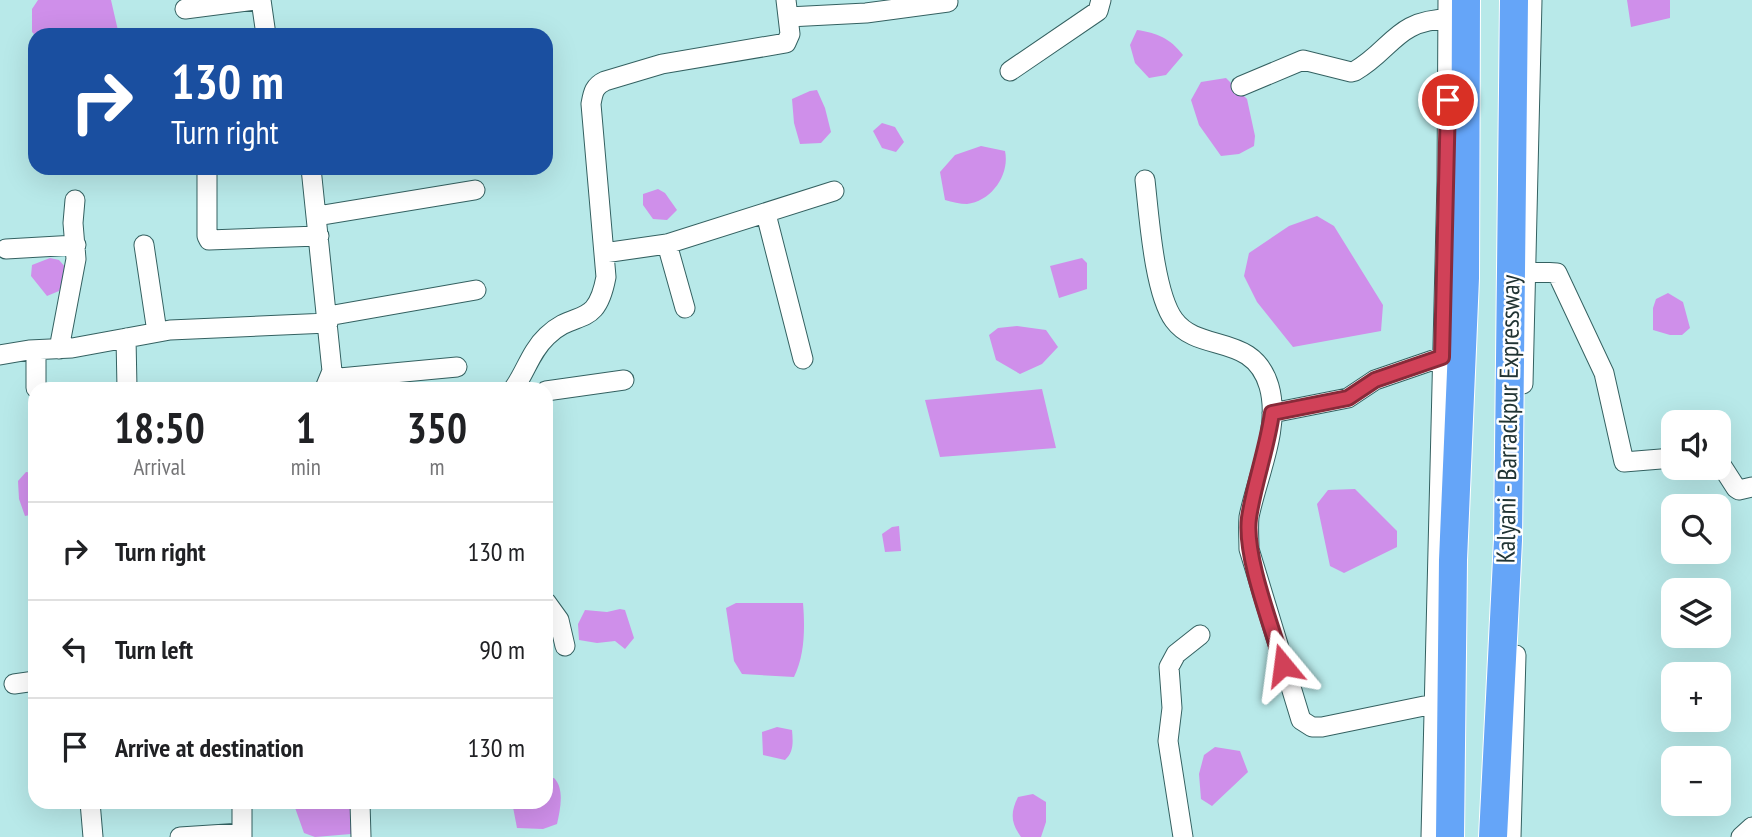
<!DOCTYPE html>
<html lang="en">
<head>
<meta charset="utf-8">
<style>
	:root { --surface:#fff; --page:#f2f2f2; --text:#202124; --muted:#757577; --line:#e0e0e0 }
	body { margin:0; font-family:"PT Sans Narrow",sans-serif; background:var(--page); color:var(--text); height:100vh; display:flex; flex-direction:column; font-size:26px; white-space:nowrap }
	* { box-sizing:border-box; margin:0 }
	p { font-size:23px; color:var(--muted) }
	.icon { flex:none; width:38px; height:38px; fill:none; stroke:currentColor; stroke-width:2; stroke-linecap:round; stroke-linejoin:round }
	.map { position:relative; flex:1; overflow:hidden }
	.panel { position:absolute; left:28px; top:382px; width:525px; height:427px; display:flex; flex-direction:column; background:var(--surface); border-radius:21px; box-shadow:0 7px 28px #0002 }
	.panel>* { flex:none }
	.banner { position:absolute; left:28px; top:28px; width:525px; height:147px; border-radius:21px; box-shadow:0 7px 28px #0002; background:#1a4fa0; color:#fff; overflow:hidden }
	.controls { position:absolute; left:1661px; top:410px; display:grid; gap:14px }
	.controls a { display:grid; place-items:center; width:70px; height:70px; border-radius:14px; background:var(--surface); box-shadow:0 7px 28px #0002; font-size:35px }
	.pin { position:absolute; display:grid; place-items:center; width:60px; height:60px; color:#fff; margin:-30px; border:4px solid #fff; border-radius:50%; box-shadow:0 2px 7px #0007 }
	.me { position:absolute; width:77px; margin:-38px; rotate:344deg; stroke-linejoin:round; filter:drop-shadow(0 0 5px #0008) }
	.turn { display:flex; align-items:center; gap:24px; height:147px; padding:0 28px; font-size:32px }
	.turn .icon { width:91px; height:91px; stroke-width:2.5 }
	.turn b { display:block; font-size:49px; line-height:60px }
	.eta { display:flex; justify-content:space-evenly; align-items:center; height:119px; text-align:center }
	.eta b { font-size:42px; font-weight:700; line-height:49px }
	ul { padding:0; list-style:none }
	li { display:flex; align-items:center; gap:21px; height:98px; padding:0 28px; border-top:2px solid var(--line) }
	li div { flex:1 }
	li b { display:block; font-size:26px }
	li em { font-style:normal }
	.map>svg:first-child { display:block }
</style>
</head>
<body>
<div class="map">
<svg width="1752" height="837" viewBox="0 0 1752 837">
	<rect width="100%" height="100%" fill="#b8e9e9"/>
	<path fill="#cf8fea" d="M38 0H111L119 35H35L32 32V9Z
		M1627 0H1670V18L1631 27Z
		M1137 30C1157 33 1170 38 1183 55L1166 75 1149 78 1135 63 1130 45Z
		M1226 78 1247 99 1255 136 1254 146 1239 154 1221 156 1199 125 1191 100 1201 82Z
		M817 90 825 108 831 132 821 143 800 144 794 123 792 99 810 91Z
		M882 123 895 127 904 142 896 152 882 148 873 131Z
		M981 146 1005 151C1010 174 992 201 967 204 960 204 952 202 945 200L940 172 955 155Z
		M658 189 665 193 677 210 667 220 653 219 643 205V194Z
		M1317 216 1334 226 1383 305 1381 331 1293 347 1257 302 1244 276 1249 253 1289 226Z
		M50 258 59 260 67 269 59 291 47 296 31 276 32 265Z
		M1082 258 1087 263V289L1059 298 1050 266Z
		M1668 293 1683 302 1690 328 1682 335H1670L1653 330V308L1656 299Z
		M1017 326 1046 330 1058 347 1042 364 1020 374 996 360 989 335 998 328Z
		M1042 389 1056 448 940 457 925 400Z
		M26 472 35 473V514L25 516 19 499 18 481Z
		M1355 489 1397 531V547L1344 573 1330 566 1317 504 1328 490Z
		M899 526 901 551 885 552 882 534 892 527Z
		M736 603H803C805 627 805 655 794 677L742 674 734 661 726 608Z
		M620 609 625 610 634 638 625 649 615 641 597 643 579 640 578 624 585 610 607 612Z
		M777 727 792 730C793 742 794 752 785 760L763 755 762 732Z
		M1215 747 1240 751 1248 772 1212 806 1201 799 1199 774 1204 755Z
		M546 778H554C565 789 560 810 557 824L543 829 517 828 512 802H546Z
		M1033 794 1046 802V822L1041 837H1021C1011 823 1010 813 1018 797Z
		M293 802H353L351 834 315 837 304 833Z"/>
	<g fill="none" stroke-linecap="round" stroke-linejoin="round">
		<g stroke="#346161" stroke-width="21">
			<path id="minor" d="M261 0 266 35
				M185 9 255 0
				M788 17 866 13 948 2
				M1010 71 1098 11 1101 0
				M1241 86 1303 60 1351 72 1355 71C1393 49 1396 19 1450 19
				M207 168V236L209 240 319 236
				M311 168 332 371 325 388
				M1145 180C1149 215 1154 293 1174 320 1199 354 1253 332 1269 386 1281 428 1257 476 1249 517 1248 527 1249 539 1249 549L1301 720 1312 727H1322L1424 706H1435
				M766 214 803 359
				M317 216 475 190
				M667 244 685 308
				M144 245 157 332
				M6 249 76 245
				M604 253 667 244 834 191
				M1526 271 1557 273 1604 373 1624 462 1673 458
				M328 316 476 290
				M126 338 127 388
				M59 349 76 259 73 223 75 200
				M0 355 29 350 72 348 170 330 328 323
				M329 379 457 367
				M1523 384 1532 0
				M36 388V350
				M514 388C526 371 531 351 547 336 576 308 596 330 606 277L591 104C593 93 594 86 605 81L662 64 786 43 790 34 786 0
				M546 391 624 380
				M1272 413 1348 398 1375 380 1442 357
				M1718 460 1736 488 1739 490 1752 487
				M546 602 559 620 565 646
				M14 684 35 681
				M90 802 93 837
				M242 802V837
				M360 802 361 837
				M180 837 242 833
				M1183 837 1168 741 1172 708 1169 667 1176 654 1200 635
				M1431 837 1447 181 1448 0
				M1511 837 1516 655
				M1741 837 1752 827"/>
		</g>
		<g stroke="#fff" stroke-width="30">
			<path id="highway" d="M1450 837 1453 560 1465 278 1466 0
				M1493 837 1508 540 1514 0"/>
		</g>
		<use href="#minor" stroke="#fff" stroke-width="19"/>
		<use href="#highway" stroke="#65a5f8" stroke-width="28"/>
	</g>
	<g fill="none" stroke-linecap="round" stroke-linejoin="round">
		<g stroke="#882a39" stroke-width="18">
			<path id="route" d="M1283 665C1272 627 1244 556 1249 518 1254 483 1267 449 1272 413L1348 398 1375 380 1442 357 1448 100"/>
		</g>
		<use href="#route" stroke="#d14158" stroke-width="12"/>
	</g>
	<g text-anchor="middle" stroke-width="5" stroke-linejoin="round" paint-order="stroke">
		<g font-size="26" fill="#213434" stroke="#fff">
			<text transform="translate(1508 419) rotate(-89)" y="9">Kalyani - Barrackpur Expressway</text>
		</g>
	</g>
</svg>
<div class="controls">
<a><svg class="icon" aria-label="sound" viewBox="0 0 24 24"><path d="M4 9h4l5-4v14l-5-4H4zM17 9q2 3 0 6"/></svg></a>
<a><svg class="icon" aria-label="search" viewBox="0 0 24 24"><circle cx="10" cy="10" r="6"/><path d="M15 15l6 6"/></svg></a>
<a><svg class="icon" aria-label="layers" viewBox="0 0 24 24"><path d="M12 4l9 5-9 5-9-5zM3 14l9 5 9-5"/></svg></a>
<a>+</a>
<a>−</a>
</div>
<div class="pin" style="left:1448px;top:100px;background:#d93025"><svg class="icon" aria-label="arrive" viewBox="0 0 24 24"><path d="M6 21V4h12l-3 4 3 4H6"/></svg></div>
<svg class="me" style="left:1283px;top:665px" viewBox="-20 -20 40 40"><path d="M0-17L14 15 0 8-14 15z" fill="#d14158" stroke="#fff" stroke-width="4"/></svg>
<div class="banner">
<div class="turn"><svg class="icon" aria-label="right" viewBox="0 0 24 24"><path d="M7 20v-9h11M14 6l5 5-5 5"/></svg><div><b>130 m</b>Turn right</div></div>
</div>
<section class="panel">
<div class="eta">
<div><b>18:50</b><p>Arrival</p></div>
<div><b>1</b><p>min</p></div>
<div><b>350</b><p>m</p></div>
</div>
<ul>
<li><svg class="icon" aria-label="right" viewBox="0 0 24 24"><path d="M7 20v-9h11M14 6l5 5-5 5"/></svg><div><b>Turn right</b></div><em>130 m</em></li>
<li><svg class="icon" aria-label="left" viewBox="0 0 24 24"><path d="M17 20v-9H6M10 6l-5 5 5 5"/></svg><div><b>Turn left</b></div><em>90 m</em></li>
<li><svg class="icon" aria-label="arrive" viewBox="0 0 24 24"><path d="M6 21V4h12l-3 4 3 4H6"/></svg><div><b>Arrive at destination</b></div><em>130 m</em></li>
</ul>
</section>
</div>
</body>
</html>
